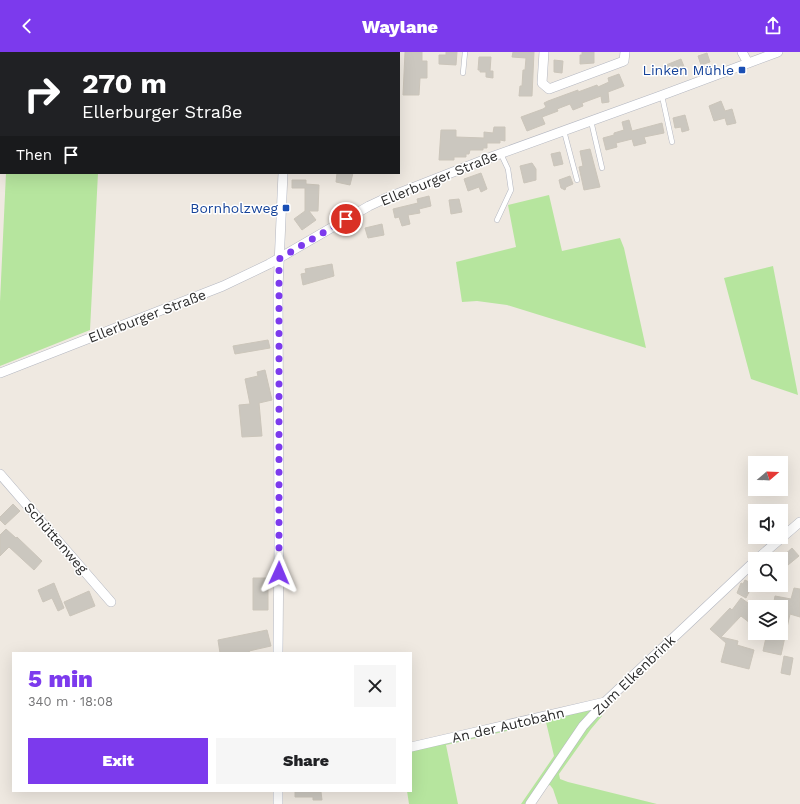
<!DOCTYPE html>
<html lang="en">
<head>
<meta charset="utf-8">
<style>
	:root { --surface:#fff; --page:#f6f6f6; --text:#202124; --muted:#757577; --accent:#7c3aed }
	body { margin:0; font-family:"Work Sans",sans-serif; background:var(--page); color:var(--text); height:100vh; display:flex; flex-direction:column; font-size:15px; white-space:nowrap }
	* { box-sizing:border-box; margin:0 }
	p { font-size:13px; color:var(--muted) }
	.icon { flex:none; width:22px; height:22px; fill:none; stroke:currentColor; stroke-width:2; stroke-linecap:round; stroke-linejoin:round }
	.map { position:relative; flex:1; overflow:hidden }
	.sheet { position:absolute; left:12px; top:600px; width:400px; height:140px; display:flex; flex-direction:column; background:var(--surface); border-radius:0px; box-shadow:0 4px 16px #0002 }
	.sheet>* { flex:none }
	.top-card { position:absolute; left:0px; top:0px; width:400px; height:122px; box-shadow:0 4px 16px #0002; background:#202124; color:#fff; overflow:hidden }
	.needle { width:26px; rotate:71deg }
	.buttons { position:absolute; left:748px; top:404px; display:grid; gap:8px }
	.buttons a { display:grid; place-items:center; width:40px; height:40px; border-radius:0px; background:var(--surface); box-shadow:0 4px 16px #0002; font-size:20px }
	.pin { position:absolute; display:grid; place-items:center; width:34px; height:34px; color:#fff; margin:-17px; border:2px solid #fff; border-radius:50%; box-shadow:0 1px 4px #0007 }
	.me { position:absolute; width:44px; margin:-22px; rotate:1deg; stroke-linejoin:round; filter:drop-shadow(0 0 3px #0008) }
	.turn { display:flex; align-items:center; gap:14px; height:84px; padding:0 16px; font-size:18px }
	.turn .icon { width:52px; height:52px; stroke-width:2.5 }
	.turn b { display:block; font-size:28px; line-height:34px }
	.then { display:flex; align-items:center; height:38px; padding:0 16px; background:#0003; gap:8px; font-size:15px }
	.round { display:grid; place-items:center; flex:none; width:42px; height:42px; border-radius:0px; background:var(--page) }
	.overview { display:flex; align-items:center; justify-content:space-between; height:68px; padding:0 16px }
	h1 { font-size:24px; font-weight:800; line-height:30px; color:var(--accent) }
	.primary-button { display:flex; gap:8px; margin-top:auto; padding:8px 16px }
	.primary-button a { flex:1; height:46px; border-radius:0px; background:var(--accent); color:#fff; font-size:16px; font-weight:800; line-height:46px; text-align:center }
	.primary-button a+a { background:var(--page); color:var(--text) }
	header { display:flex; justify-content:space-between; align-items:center; height:52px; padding:0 16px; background:var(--accent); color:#fff; font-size:18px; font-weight:800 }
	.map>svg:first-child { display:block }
</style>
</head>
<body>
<header><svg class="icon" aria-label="back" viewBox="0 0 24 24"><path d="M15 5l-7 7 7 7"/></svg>Waylane<svg class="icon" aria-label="share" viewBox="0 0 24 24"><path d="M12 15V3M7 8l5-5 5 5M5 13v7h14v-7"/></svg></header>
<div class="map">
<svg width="800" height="752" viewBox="0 0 800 752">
	<rect width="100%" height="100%" fill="#efe9e1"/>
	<path fill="#b6e59e" d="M6 121H98L90 278 0 314V250Z
		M549 143 562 199 620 186 624 196 646 296 507 253 477 249 462 250 456 210 516 195 508 153Z
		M773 214 798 343 751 327 724 226Z
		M596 650 602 664 591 677 559 722 560 727 568 730 657 752H558L553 737 550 733 546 734 533 752H521L554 704 546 670 446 693 458 752H409L407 739H411V692Z"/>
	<path fill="#cbc7bf" stroke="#cbc5ba" d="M405 0H422V9H427V26H420L419 43H403Z
		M446 0H457L456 13 439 12V3H446Z
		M513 0H534L532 44H519L520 34H522L523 18H525L526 6 512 5Z
		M582 0H594V11L580 12V3H582Z
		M707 1 710 10 701 13 698 4Z
		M479 5H491L490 19H493V26L486 25V20H480V18H478Z
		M681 7 685 17 669 22 666 13Z
		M554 8 563 9 562 21 554 20Z
		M619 22 624 34 608 40 609 50 602 51 601 44 582 51 583 54 573 58 570 52 557 57 558 59 542 65 545 72 527 79 521 65 543 57 546 55 544 51 548 49 578 38V40L597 33 598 35 609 30 608 26Z
		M721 49 725 59 732 57 736 71 727 73 725 66 714 69 709 54Z
		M685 63 689 78 682 80 681 75 675 76 673 66Z
		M629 68 632 79 662 71 664 81 644 85 646 91 634 94 632 87 616 91 617 95 606 98 603 86 614 83V81L624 78 622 70Z
		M494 75H505V89L500 88V91H487V96H483V98H470L469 102H466V105H454V108H439L441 78H456V85L484 86V80L493 81Z
		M590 97 600 135 584 138 579 115 583 114 580 99Z
		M560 100 563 112 554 114 551 102Z
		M532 111 536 117V128L524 131 520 114Z
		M337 121H353L350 133 336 130Z
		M481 121 487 137 481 140 479 135 468 139 464 127Z
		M570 124 573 132 566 135 565 138 561 136 559 128Z
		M292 128H306V132L319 133 318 159H309L316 168 302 178 294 167 305 159V136H292Z
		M429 144 431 154 419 157 420 161 408 163 410 172 402 174 399 165 395 166 393 157 418 151 417 147Z
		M459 147 462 160 451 162 449 148Z
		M382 172 384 183 368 186 365 176Z
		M332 212 334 224 303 233 301 222 306 221 305 217Z
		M268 288 270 296 235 302 233 294Z
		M265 318 272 348 259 351 262 384 242 385 239 353 250 352 245 327 258 324 257 320Z
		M13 452 20 459 5 473 0 468V465Z
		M6 477 16 486 17 485 42 509 34 518 9 495 0 504V483Z
		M792 496 799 504 788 513 781 506Z
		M253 526H268V558H253Z
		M745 528 753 532 746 546 737 541 741 531 743 532Z
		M54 531 64 556 58 559 52 546 43 550 38 538Z
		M794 536 800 537V565L790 562 781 603 763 599 767 581H781V555H773L775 544 791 547Z
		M89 539 95 554 70 564 64 550Z
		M741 546 755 556V575L741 564 721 585 738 589 737 593 754 598 749 617 721 610 726 591 710 577 730 556 732 558Z
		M267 578 271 594 249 599 250 601H220L218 588Z
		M784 604 793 606 790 623 781 621Z
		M295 739 321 740 322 748H313V745H295Z"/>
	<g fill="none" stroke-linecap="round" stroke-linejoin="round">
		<g stroke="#b4b7c1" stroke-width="5.5">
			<path id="lane" d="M463 21 465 0
				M662 44 672 90
				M591 69 602 116
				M564 79 577 128
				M497 168 511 138 508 117 501 102"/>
		</g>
		<g stroke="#b4b7c1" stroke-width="10">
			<path id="street" d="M544 0 542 31 549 37 624 9 625 0
				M742 0 748 11
				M289 1V0
				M387 1V0
				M0 321 223 234 269 212 369 154 384 147 494 104 660 44 778 0
				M0 422 111 550
				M757 507 800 470
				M278 601 279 490 278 236 283 121
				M411 695 605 650
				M278 739V752
				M530 752 583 674 605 650 755 509"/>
		</g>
		<use href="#lane" stroke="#fff" stroke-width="4.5"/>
		<use href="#street" stroke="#fff" stroke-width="9"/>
	</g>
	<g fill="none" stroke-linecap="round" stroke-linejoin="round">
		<path stroke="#7c3aed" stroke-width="7" stroke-dasharray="0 12.6" d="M279 521V207L346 167"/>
	</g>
	<g fill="#1a4fb4" stroke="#fff" stroke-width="1.5">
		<rect x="738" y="14" width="8" height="8" rx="2"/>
		<rect x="282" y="152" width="8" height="8" rx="2"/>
	</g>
	<g text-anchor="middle" stroke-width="3" stroke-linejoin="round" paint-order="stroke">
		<g font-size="14" fill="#164399" stroke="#fff" text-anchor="end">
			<text x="734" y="23">Linken Mühle</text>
			<text x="278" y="161">Bornholzweg</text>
		</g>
		<g font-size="14" fill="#2e2e2e" stroke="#fff">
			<text transform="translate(439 126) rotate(-22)" y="5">Ellerburger Straße</text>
			<text transform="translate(147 264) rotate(-21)" y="5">Ellerburger Straße</text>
			<text transform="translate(56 486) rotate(49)" y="5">Schüttenweg</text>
			<text transform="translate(634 623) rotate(-44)" y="5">Zum Elkenbrink</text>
			<text transform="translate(508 673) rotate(-13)" y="5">An der Autobahn</text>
		</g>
	</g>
</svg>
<div class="buttons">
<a><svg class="needle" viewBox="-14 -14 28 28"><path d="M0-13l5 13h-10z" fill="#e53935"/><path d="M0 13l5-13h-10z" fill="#757577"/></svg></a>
<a><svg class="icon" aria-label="sound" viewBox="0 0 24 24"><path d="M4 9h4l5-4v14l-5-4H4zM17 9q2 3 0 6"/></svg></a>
<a><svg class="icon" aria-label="search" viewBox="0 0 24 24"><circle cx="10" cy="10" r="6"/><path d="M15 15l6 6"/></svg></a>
<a><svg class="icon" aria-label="layers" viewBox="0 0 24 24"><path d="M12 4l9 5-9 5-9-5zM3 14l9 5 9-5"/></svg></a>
</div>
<div class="pin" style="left:346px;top:167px;background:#d93025"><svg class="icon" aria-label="arrive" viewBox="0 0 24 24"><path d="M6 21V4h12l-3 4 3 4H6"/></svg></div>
<svg class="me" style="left:279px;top:521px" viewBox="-20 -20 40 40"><path d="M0-17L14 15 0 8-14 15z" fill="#7c3aed" stroke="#fff" stroke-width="4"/></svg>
<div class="top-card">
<div class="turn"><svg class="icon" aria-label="right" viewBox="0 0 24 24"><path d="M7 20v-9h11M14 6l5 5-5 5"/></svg><div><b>270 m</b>Ellerburger Straße</div></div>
<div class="then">Then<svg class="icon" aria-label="arrive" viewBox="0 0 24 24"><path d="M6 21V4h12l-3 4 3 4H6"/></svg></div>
</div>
<section class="sheet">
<div class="overview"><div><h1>5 min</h1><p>340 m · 18:08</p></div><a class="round"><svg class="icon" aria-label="close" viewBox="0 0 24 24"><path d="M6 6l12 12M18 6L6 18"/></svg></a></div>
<div class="primary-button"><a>Exit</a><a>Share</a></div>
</section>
</div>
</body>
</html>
